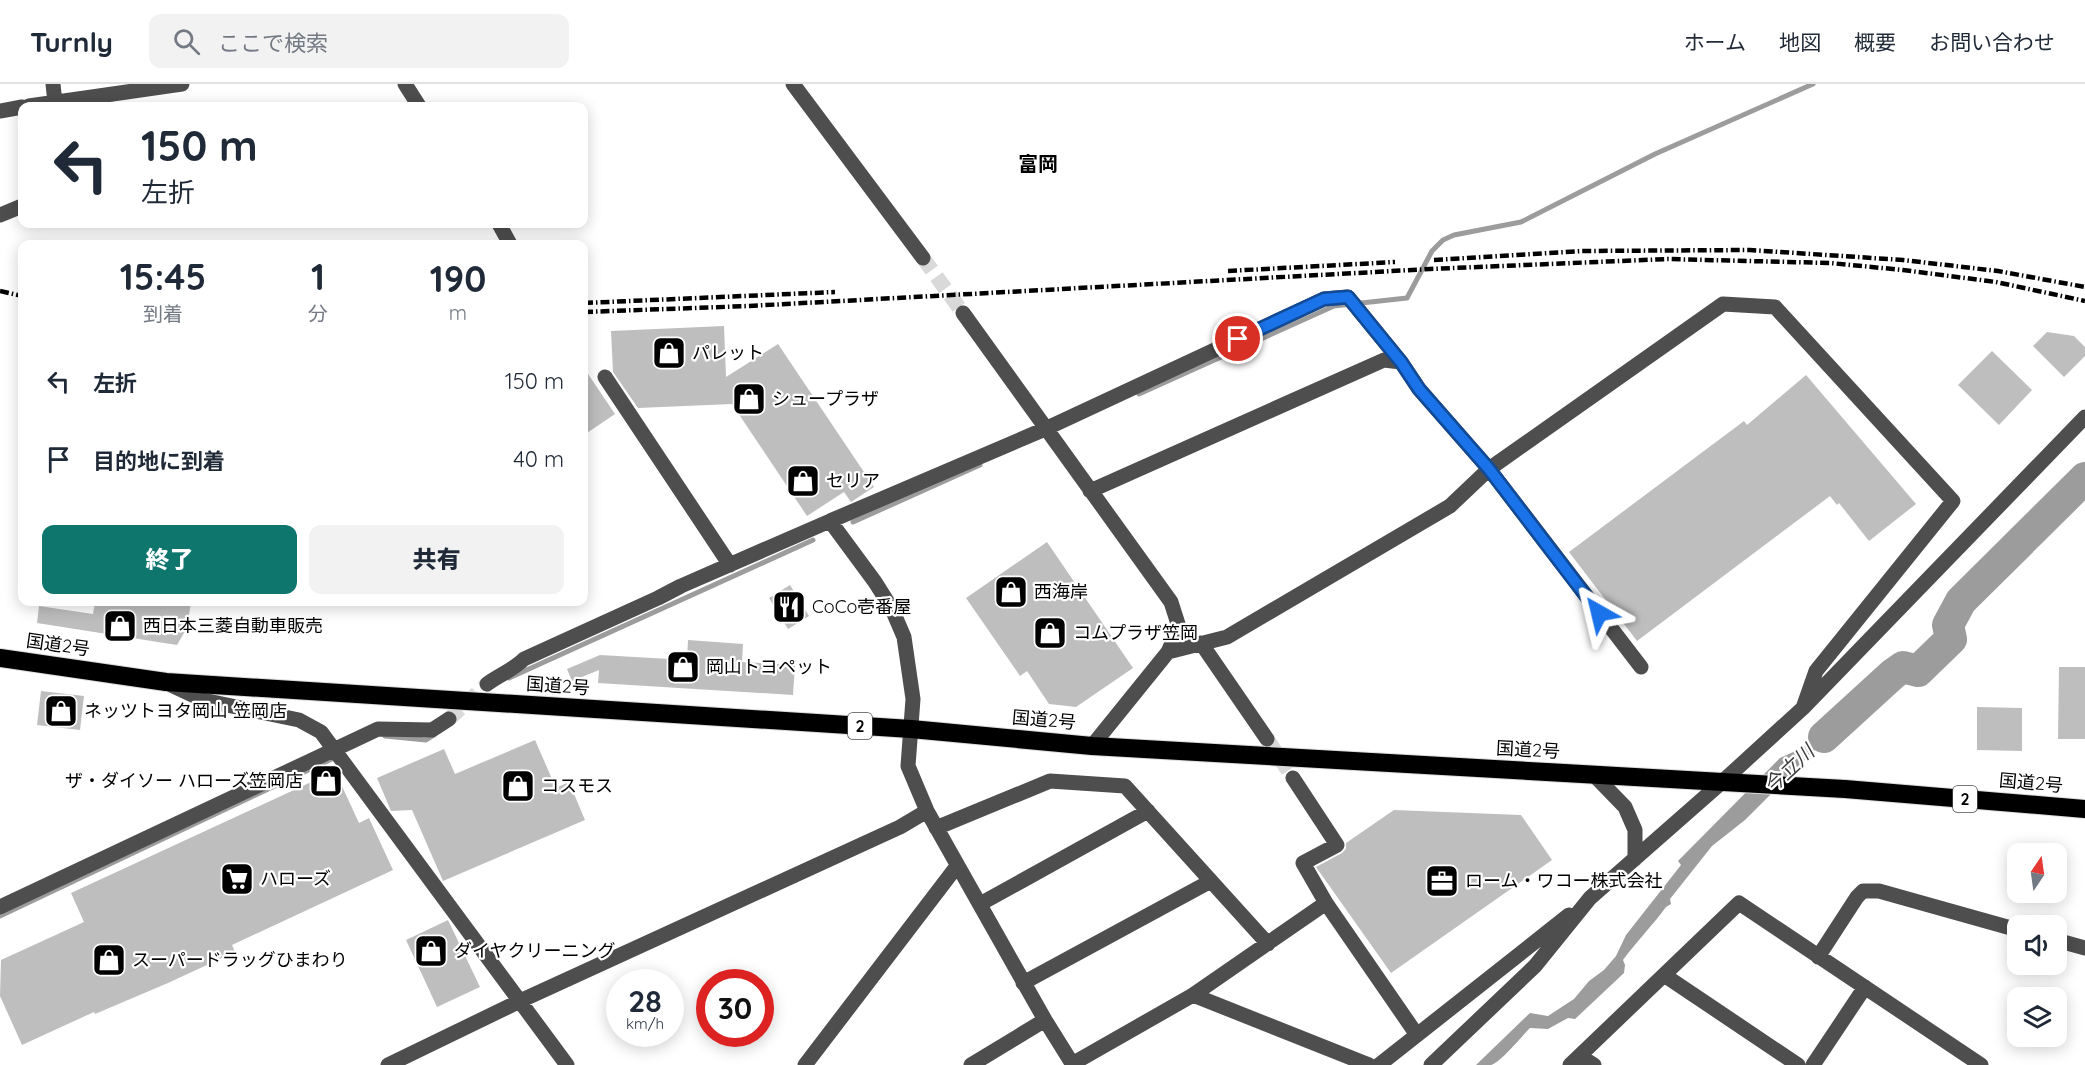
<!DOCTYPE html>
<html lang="ja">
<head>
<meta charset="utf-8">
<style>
	:root { --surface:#fff; --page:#f2f2f3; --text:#1f2937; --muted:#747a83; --line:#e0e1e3; --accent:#0f766e }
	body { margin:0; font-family:Quicksand,"Noto Sans JP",sans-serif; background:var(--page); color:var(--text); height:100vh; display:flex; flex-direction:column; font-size:22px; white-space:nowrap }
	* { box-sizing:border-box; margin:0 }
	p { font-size:20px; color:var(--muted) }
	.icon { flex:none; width:33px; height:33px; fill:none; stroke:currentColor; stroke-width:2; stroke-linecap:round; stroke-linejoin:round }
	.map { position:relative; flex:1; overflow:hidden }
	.panel { position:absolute; left:18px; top:156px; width:570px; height:366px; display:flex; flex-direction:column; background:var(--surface); border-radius:12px; box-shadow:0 3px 15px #0003 }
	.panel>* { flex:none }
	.hud { position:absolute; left:18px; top:18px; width:570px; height:126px; border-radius:12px; box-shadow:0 3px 15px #0003; background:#fff; color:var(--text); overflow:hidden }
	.needle { width:39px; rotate:13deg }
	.buttons { position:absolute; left:2007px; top:759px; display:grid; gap:12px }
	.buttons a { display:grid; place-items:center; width:60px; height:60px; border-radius:12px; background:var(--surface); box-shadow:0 3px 15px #0003; font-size:30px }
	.speed { position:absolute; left:606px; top:885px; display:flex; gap:12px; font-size:30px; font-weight:700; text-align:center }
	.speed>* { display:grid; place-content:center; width:78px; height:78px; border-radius:50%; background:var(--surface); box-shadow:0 3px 15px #0003; line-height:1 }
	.speed small { font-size:15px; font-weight:400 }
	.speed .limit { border:9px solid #d22; background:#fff; color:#111 }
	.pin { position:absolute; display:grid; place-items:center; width:51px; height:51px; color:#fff; margin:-26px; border:3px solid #fff; border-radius:50%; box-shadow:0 2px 6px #0007 }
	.me { position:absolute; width:66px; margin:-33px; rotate:323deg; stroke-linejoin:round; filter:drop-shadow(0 0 4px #0008) }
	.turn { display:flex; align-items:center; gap:21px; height:126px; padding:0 24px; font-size:27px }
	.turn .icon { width:78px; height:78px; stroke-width:2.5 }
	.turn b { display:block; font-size:42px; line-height:51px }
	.eta { display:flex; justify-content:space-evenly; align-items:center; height:102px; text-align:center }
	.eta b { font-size:36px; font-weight:800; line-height:42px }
	.primary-button { display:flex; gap:12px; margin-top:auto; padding:12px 24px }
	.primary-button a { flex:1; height:69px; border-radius:12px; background:var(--accent); color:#fff; font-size:24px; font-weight:800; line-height:69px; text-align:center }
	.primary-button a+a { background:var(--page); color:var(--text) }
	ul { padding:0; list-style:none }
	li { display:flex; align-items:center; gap:18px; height:78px; padding:0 24px }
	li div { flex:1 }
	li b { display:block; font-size:22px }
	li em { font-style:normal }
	header { display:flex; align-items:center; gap:36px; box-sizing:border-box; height:84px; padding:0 30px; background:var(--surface); border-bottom:2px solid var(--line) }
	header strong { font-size:28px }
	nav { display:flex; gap:33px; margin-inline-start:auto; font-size:21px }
	.search { width:420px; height:54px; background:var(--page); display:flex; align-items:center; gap:15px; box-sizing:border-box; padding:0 21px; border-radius:12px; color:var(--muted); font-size:22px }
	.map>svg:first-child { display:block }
</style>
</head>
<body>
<header>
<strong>Turnly</strong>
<div class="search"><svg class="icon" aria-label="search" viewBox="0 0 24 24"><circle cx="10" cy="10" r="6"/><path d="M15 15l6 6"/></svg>ここで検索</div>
<nav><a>ホーム</a><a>地図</a><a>概要</a><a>お問い合わせ</a></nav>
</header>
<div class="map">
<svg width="2085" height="981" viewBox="0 0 2085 981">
	<rect width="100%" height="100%" fill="#fff"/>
	<path fill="#9c9c9c" d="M1859 622 1848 634 1850 637 1841 645 1828 653 1745 736 1712 762 1670 815 1671 820 1666 823C1652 842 1637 857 1623 876L1625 881 1624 889 1575 935 1568 934 1548 945 1530 944C1522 952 1500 979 1491 981 1487 981 1481 981 1476 981L1530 929 1548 932 1574 915 1589 897 1604 886 1616 872 1626 851 1681 781 1678 777 1780 674 1800 665Z"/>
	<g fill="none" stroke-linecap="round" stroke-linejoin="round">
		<path stroke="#9c9c9c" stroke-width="5" d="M1139 310 1334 222 1407 214 1432 167 1443 156 1454 151 1521 138 1655 70 1813 0
			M853 438 980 381
			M509 594 813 456
			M385 652 426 656 434 651
			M0 832 336 673"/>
		<path stroke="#9c9c9c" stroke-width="32" d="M1824 653 1893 590 1903 583 1918 587 1951 555 1948 541 1961 517 2085 394"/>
	</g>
	<path fill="#bebebe" d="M724 242 726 293 778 260 874 403 851 418 844 408 807 432 732 320 638 324 613 288 611 247Z
		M2047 248 2074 252 2085 263V272L2064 293 2033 262Z
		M1992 267 2032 306 1999 341 1958 301Z
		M584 284 615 330 584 351Z
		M1806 291 1916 420 1869 457 1839 419 1837 421 1830 412 1637 557 1569 468 1744 337 1747 341Z
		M1047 458 1133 584 1076 623 1049 620 1027 587 1020 592 966 514Z
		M790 501 809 532 788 545 769 514Z
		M95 518H191L187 544 177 561 37 539 39 522 93 530Z
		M688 556 743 560 742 578 795 581 793 611 598 599 599 586 572 597 567 585 600 571 687 576Z
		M2059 583H2085V655H2058Z
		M41 607 84 612 80 646 37 641Z
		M1977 623 2022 624V667L1977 666Z
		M535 656 556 704 569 698 585 736 443 797 412 726 391 727 377 694 444 665 455 690Z
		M335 687 359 739 369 734 393 786 232 861 235 868 168 899 95 930 94 928 22 961 0 912 1 876 84 838 71 809Z
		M1394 726 1521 731 1552 776 1391 889 1316 783 1342 769 1346 765V759Z
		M448 836 480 903 437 923 406 856Z"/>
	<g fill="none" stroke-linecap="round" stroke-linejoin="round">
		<path stroke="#d9d9d9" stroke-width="15" stroke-dasharray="15 8" stroke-linecap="butt" d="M923 174 963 229
			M449 635 487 600
			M1267 655 1293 694"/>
		<g stroke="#dbdbdb" stroke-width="20">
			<path id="highway" d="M0 574 166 598 911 645 1092 662 1845 705 2085 725"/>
		</g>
		<path stroke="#4e4e4e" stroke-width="15" d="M53 0 55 19
			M405 0 419 22
			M793 0 923 174
			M29 22 182 0
			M0 27 22 23
			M0 131 22 122
			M499 140 510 160
			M963 229 1171 518 1179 543 1168 568 1092 662
			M605 293 730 481
			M1090 407 1384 276 1401 278
			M830 437 1045 345 1324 215 1348 213 1401 278 1419 305 1489 385 1641 583
			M1201 559 1267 655
			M1168 568 1227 553 1450 422 1489 385 1723 220 1775 223 1953 417 1816 587 1803 624
			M487 600C499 591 513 586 524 575L658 514 681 502 830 437 875 498 892 525 904 553 913 615 908 682 927 727 1045 936 1073 981
			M171 601 203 616 299 636 321 648 567 981
			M1594 691 1625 723 1635 746V775
			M1293 694 1337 761 1303 779 1326 819
			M936 744 1050 697 1125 702 1268 860
			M980 820 1148 727
			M0 823 378 645 432 646 449 635
			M2056 856 2085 864
			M1818 873 1857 813 1863 807H1879L2018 846
			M1664 891 1798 981
			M1023 899 1211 797
			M1193 911 1326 819 1417 951
			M1580 972 1594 981
			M1072 980 1193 911 1369 981
			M388 981 520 917 900 743 927 727
			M805 981 957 782
			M971 981 1045 936
			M1379 981 1569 831
			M1431 981 1535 882 1590 814 1722 698 1803 624 2085 333
			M1570 981 1739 819 1981 981
			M1813 981 1865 903"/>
		<use href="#highway" stroke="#000" stroke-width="18"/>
		<path stroke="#000" stroke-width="4.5" stroke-dasharray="9 3 1.5 3" stroke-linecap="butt" d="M1434 176 1582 167 1750 166 1903 176 1998 187 2085 203
			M1228 187 1395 178
			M0 207 22 212
			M584 219 835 208
			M584 228 749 222 1430 185 1668 175 1830 179 1903 186 1996 198 2085 217"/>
	</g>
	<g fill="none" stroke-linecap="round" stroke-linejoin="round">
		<g stroke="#114b97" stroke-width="15">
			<path id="route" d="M1238 255 1324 215 1348 213 1401 278 1419 305 1489 385 1599 529"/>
		</g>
		<use href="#route" stroke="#1a73e8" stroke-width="10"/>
	</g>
	<defs>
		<g id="shop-square" transform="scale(1.725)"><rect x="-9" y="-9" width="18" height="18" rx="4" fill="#000" stroke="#fff"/><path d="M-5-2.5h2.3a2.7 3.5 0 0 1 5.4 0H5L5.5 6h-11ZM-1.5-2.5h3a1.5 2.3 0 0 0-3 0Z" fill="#fff"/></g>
		<g id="restaurant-square" transform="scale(1.725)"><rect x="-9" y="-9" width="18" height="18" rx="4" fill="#000" stroke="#fff"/><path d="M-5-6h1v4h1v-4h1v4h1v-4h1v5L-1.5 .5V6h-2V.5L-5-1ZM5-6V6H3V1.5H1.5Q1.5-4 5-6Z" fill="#fff"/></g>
		<g id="supermarket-square" transform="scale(1.725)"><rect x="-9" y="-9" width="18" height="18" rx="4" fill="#000" stroke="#fff"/><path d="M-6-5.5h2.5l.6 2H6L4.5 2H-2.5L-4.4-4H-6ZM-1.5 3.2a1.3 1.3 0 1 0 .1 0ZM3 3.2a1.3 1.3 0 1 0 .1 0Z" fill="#fff"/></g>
		<g id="office-square" transform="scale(1.725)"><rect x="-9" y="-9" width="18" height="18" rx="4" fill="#000" stroke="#fff"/><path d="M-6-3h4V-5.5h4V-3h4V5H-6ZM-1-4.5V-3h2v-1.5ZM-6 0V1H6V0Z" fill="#fff"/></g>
	</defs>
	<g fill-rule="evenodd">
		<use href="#shop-square" x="669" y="269"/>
		<use href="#shop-square" x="749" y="315"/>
		<use href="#shop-square" x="803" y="397"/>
		<use href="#shop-square" x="1011" y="508"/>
		<use href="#restaurant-square" x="789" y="523"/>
		<use href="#shop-square" x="120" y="542"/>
		<use href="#shop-square" x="1050" y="549"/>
		<use href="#shop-square" x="683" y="583"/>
		<use href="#shop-square" x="61" y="627"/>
		<use href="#shop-square" x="326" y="697"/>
		<use href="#shop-square" x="518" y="702"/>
		<use href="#supermarket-square" x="237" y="795"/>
		<use href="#office-square" x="1442" y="797"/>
		<use href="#shop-square" x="431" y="867"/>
		<use href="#shop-square" x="109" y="876"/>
	</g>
	<g text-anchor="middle" stroke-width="4.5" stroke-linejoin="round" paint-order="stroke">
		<g fill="#fff" stroke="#4c4c4c" stroke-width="1.5">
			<rect x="848" y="629" width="24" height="26" rx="4.5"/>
			<rect x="1953" y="702" width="24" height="26" rx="4.5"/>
		</g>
		<g font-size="16" font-weight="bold" fill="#000">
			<text x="860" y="648">2</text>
			<text x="1965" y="721">2</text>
		</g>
		<g font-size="18" fill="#000" stroke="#fff" text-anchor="start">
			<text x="692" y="275">パレット</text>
			<text x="772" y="321">シュープラザ</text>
			<text x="826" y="403">セリア</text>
			<text x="1034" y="514">西海岸</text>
			<text x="812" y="529">CoCo壱番屋</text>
			<text x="143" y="548">西日本三菱自動車販売</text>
			<text x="1073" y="555">コムプラザ笠岡</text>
			<text x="706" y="589">岡山トヨペット</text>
			<text x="84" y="633">ネッツトヨタ岡山 笠岡店</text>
			<text x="303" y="703" text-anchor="end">ザ・ダイソー ハローズ笠岡店</text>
			<text x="541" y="708">コスモス</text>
			<text x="260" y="801">ハローズ</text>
			<text x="1465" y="803">ローム・ワコー株式会社</text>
			<text x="454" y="873">ダイヤクリーニング</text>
			<text x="132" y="882">スーパードラッグひまわり</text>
		</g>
		<g font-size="18" fill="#000" stroke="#fff">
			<text transform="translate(58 561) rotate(8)" y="6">国道2号</text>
			<text transform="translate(558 602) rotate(4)" y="6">国道2号</text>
			<text transform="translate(1044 636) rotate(5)" y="6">国道2号</text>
			<text transform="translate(1528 666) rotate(3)" y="6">国道2号</text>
			<text transform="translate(2031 699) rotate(5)" y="6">国道2号</text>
		</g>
		<g font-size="20" font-weight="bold" fill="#000" stroke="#fff">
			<text x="1038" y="87">富岡</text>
		</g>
		<g font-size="20" font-style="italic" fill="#3d3d3d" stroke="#fff">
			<text transform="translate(1789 685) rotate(-43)" y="7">今立川</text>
		</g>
	</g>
</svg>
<div class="buttons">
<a><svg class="needle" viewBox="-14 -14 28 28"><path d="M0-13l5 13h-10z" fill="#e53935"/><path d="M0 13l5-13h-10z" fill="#747a83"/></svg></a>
<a><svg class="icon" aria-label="sound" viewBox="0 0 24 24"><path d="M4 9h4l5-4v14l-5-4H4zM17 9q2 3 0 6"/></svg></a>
<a><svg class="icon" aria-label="layers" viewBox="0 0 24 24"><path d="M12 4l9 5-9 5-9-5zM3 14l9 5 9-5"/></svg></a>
</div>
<div class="speed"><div>28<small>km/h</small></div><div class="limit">30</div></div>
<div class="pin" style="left:1238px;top:255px;background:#d93025"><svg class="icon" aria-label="arrive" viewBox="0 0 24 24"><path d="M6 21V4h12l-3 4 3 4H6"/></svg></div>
<svg class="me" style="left:1599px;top:529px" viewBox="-20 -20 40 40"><path d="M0-17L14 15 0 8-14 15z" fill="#1a73e8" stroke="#fff" stroke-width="4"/></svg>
<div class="hud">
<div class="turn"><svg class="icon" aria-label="left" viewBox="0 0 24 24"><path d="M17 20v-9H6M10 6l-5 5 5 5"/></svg><div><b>150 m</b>左折</div></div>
</div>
<section class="panel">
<div class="eta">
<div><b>15:45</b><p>到着</p></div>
<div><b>1</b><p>分</p></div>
<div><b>190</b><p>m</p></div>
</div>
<ul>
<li><svg class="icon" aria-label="left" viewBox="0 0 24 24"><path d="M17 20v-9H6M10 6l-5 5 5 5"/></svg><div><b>左折</b></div><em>150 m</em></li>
<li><svg class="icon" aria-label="arrive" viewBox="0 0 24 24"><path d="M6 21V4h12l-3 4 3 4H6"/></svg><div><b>目的地に到着</b></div><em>40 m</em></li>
</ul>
<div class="primary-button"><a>終了</a><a>共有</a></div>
</section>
</div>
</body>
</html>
